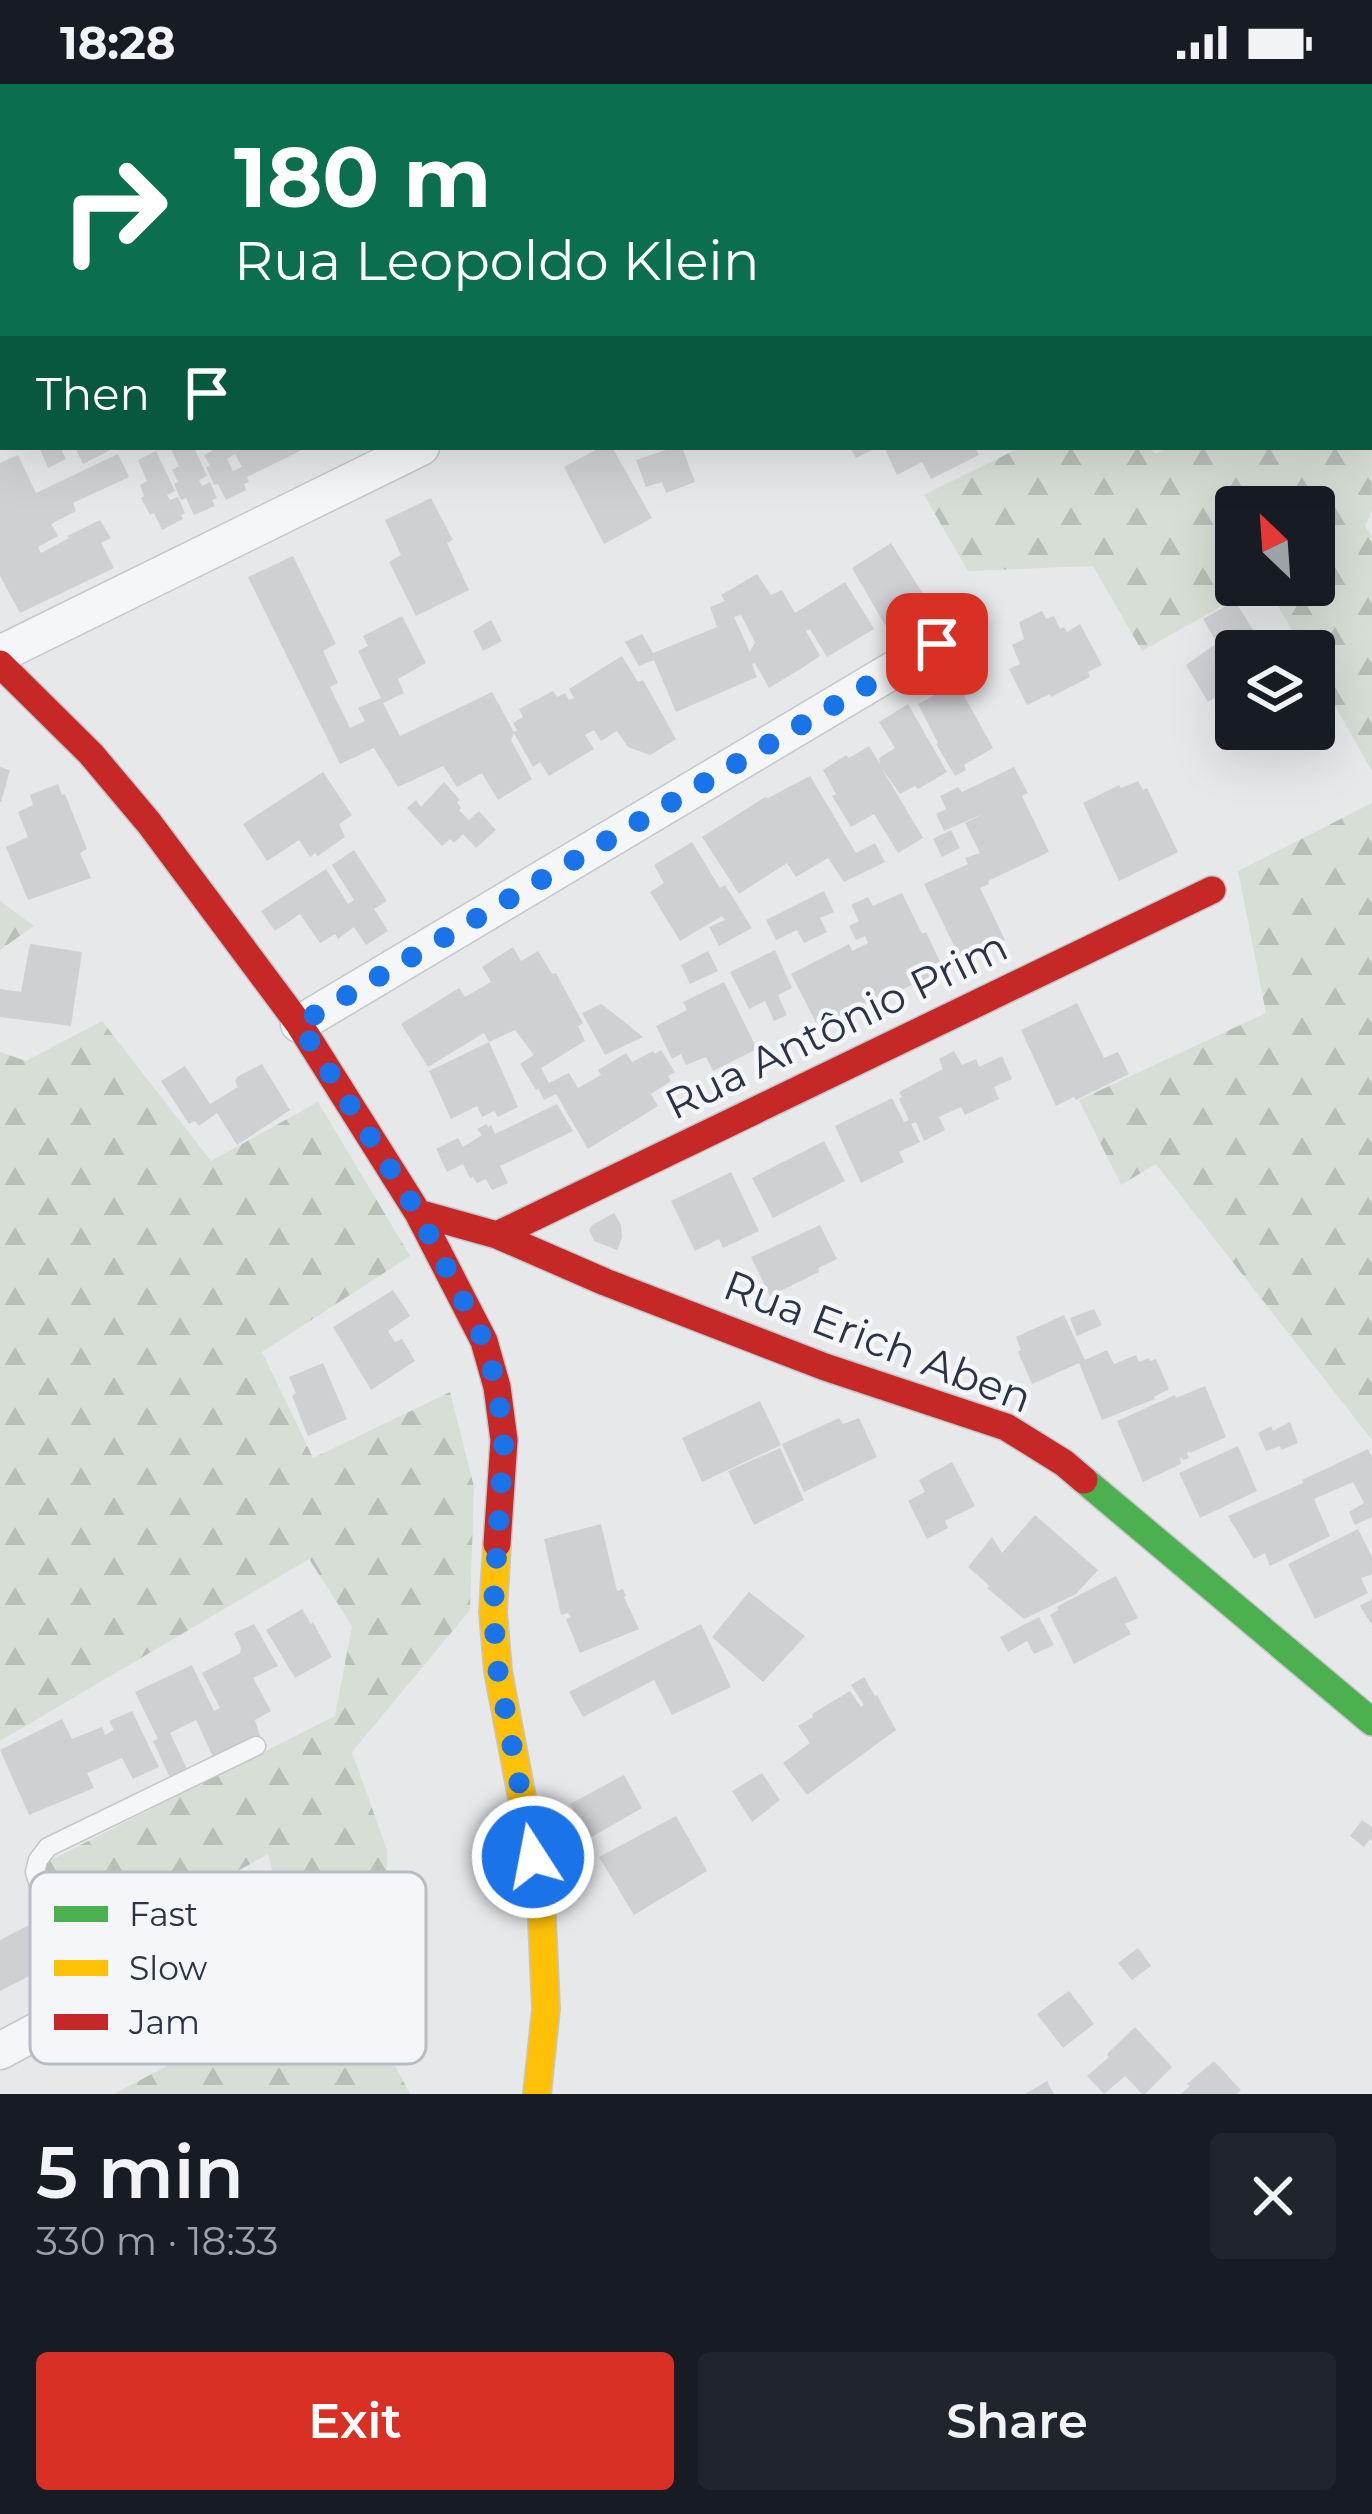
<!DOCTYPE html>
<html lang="en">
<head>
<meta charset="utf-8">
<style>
	:root { --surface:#171b24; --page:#20242c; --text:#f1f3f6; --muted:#9ea1a6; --accent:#d93025 }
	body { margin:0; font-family:Montserrat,sans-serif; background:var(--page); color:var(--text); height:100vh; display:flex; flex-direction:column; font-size:45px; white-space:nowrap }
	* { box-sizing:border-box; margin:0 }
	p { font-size:39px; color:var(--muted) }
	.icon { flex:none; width:66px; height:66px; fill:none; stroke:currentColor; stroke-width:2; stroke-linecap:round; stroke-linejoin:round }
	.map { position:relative; height:2010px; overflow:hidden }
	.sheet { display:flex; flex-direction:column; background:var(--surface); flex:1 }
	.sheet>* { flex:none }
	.guide { position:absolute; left:0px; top:0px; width:1374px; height:366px; box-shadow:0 12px 48px #0002; background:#0b6e4f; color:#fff; overflow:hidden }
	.needle { width:78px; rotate:335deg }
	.controls { position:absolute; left:1215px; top:402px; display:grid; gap:24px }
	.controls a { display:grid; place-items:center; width:120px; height:120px; border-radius:12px; background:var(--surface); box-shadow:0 12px 48px #0002; font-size:60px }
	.pin { position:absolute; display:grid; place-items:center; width:102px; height:102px; color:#fff; margin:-51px; border-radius:24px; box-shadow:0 6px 18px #0006 }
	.me { position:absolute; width:132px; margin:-66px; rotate:349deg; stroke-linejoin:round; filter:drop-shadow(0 0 9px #0008) }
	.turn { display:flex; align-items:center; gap:42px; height:252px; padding:0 36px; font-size:54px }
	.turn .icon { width:156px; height:156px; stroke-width:2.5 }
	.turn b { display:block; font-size:84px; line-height:102px }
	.then { display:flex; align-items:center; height:114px; padding:0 36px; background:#0003; gap:24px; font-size:45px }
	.round { display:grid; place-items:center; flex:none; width:126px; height:126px; border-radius:12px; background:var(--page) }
	.summary { display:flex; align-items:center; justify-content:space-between; height:204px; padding:0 36px }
	h1 { font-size:72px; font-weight:600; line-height:90px }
	.cta { display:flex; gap:24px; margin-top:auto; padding:24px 36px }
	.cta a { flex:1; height:138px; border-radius:12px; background:var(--accent); color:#fff; font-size:48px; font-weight:600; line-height:138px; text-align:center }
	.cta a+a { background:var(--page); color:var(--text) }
	.status { display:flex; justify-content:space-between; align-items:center; height:84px; padding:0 60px; background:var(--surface); direction:ltr }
	.status svg { height:33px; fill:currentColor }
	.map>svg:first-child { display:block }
</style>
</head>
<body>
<div class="status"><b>18:28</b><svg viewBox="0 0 49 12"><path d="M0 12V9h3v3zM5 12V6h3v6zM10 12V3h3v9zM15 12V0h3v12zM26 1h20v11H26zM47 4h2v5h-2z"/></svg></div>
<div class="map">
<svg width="1372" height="2010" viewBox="0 0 1372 2010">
	<defs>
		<pattern id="forest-firs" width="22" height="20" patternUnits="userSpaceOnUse" patternTransform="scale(3)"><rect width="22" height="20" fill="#d6ded6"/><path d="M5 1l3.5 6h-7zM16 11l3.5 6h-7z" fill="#b8bfb9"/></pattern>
	</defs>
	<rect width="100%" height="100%" fill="#e6e8ea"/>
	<path fill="url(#forest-firs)" d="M1371 267 1372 427 1365 442 1372 453V687L1314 585V567H1304L1266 501H1314V423H1236V501H1264L1236 514 1142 567 1093 482 968 487 924 411 1021 363H1148L1156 370 1169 363H1371Z
		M1372 719V1356L1156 1080 1121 1101 1079 1016 1266 929 1238 787Z
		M0 817 34 842 0 866Z
		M102 937 211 1077 318 1018 410 1172 262 1268 313 1374 450 1308 474 1403 470 1526 352 1668 387 1766 384 1961 410 2010H114L270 1927 295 1872 268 1770 79 1875 41 1781 335 1632 352 1542 309 1475 0 1657V968L26 977Z"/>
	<path fill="#ced0d3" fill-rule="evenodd" d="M39 363H60L66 375 48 384Z
		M75 363H116L83 380Z
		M170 363H194L207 392 199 396 202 402 210 398 217 414 212 416 215 422 194 431 186 414 181 416 174 400 178 398 172 386 179 382Z
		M210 363H308L247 393 249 398 244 400 246 406 226 416 218 400 214 401 206 383 210 382 204 371 212 367ZM235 370 242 383 233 387 227 375Z
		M601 363H612L652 434 604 460 564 383Z
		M675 363H682L695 398 666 409 662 398 646 403 636 376Z
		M850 363H878L856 374Z
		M884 363H975L979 371 931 395 922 378 897 391Z
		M156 367 175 407 167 411 170 416 178 413 185 429 181 431 183 435 162 446 154 429 150 431 141 414 144 412 140 401 147 397 138 376Z
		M118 370 129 393 73 419 76 427 51 440 58 452 38 463 41 469 69 454 67 452 100 436 111 454 101 459 114 484 20 529 0 492V379L18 371 36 409Z
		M431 414 453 456 447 459 469 506 416 532 389 478 401 471 385 436Z
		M891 459 928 518 885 541 852 484Z
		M293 472 336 560 323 567 338 599 330 603 350 644 365 637 358 624 381 614 358 567 368 562 363 552 402 532 426 579 398 595 404 609 383 619 400 652 492 608 514 648 517 646 513 639 523 633 519 625 553 607 557 613 565 609 569 616 574 614 569 605 622 572 638 598 643 596 676 655 650 671 628 663 617 647 601 657 594 646 585 651 594 665 549 692 540 678 533 683 514 649 511 656 532 695 498 716 482 689 457 703 443 682 398 703 374 664 340 680 248 493Z
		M757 490 771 511 782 506 795 529 845 498 874 545 827 573 810 545 806 547 820 572 802 584 769 604 755 579 752 580 757 593 676 628 654 576 639 582 625 558 642 550 653 569 717 543 710 523 725 517 721 511ZM741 531 755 558 750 568 734 533Z
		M1235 517 1266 567H1236V601L1208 618 1186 581 1217 559 1203 535Z
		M1042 527 1046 535 1054 532 1060 545 1064 543 1067 548 1080 540 1102 581 1088 588 1090 593 1051 613 1050 610 1027 621 1009 585 1020 580 1012 561 1024 555 1019 538Z
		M491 536 502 557 483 567 473 547Z
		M957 599 993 664 964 681 966 686 955 692 936 660 938 659 918 620Z
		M908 620 947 688 918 705 915 702 900 710 881 683 923 754 898 769 874 730 851 743 832 712 836 710 823 686 846 671 849 674 869 662 880 680 879 674 895 664 879 638Z
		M0 683 10 686 1 718 0 717Z
		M1014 683 1028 709 1022 712 1049 768 988 797 989 800 980 804 1005 856 962 878 924 800 968 780 965 774 980 769 965 739 985 729 944 747 936 730 946 725 940 712 958 703 962 708Z
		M323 688 352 731 339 740 345 753 318 772 315 769 310 773 299 756 267 777 243 740Z
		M810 692 856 769 875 759 885 778 844 798 828 774 796 793 787 779 739 810 702 753 765 713 768 714Z
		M1138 697 1143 706 1147 704 1178 768 1119 797 1083 719 1119 701 1121 704Z
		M444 698 460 716 457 718 461 724 459 726 469 736 479 727 496 746 476 764 463 750 454 759 450 755 442 762 407 724 416 716 421 723Z
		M58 700 62 711 65 710 87 765 80 769 91 794 28 816 6 763 28 753 18 728 33 721 30 711Z
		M951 746 960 764 942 773 933 755Z
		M692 758 720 804 725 801 752 844 719 862 709 843 725 836 722 832 680 857 650 808 664 799 654 781Z
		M354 766 387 817 374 825 388 847 366 861 354 843 338 855 335 850 320 859 300 830 275 847 261 827 326 785 348 820 354 816 332 781Z
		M824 807 834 828 820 834 827 848 804 859 797 846 776 856 766 836Z
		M902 809 922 850 926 848 944 886 819 944 791 890 849 860 852 867 868 859 865 852 856 856 849 842 859 837 851 821 868 813 873 822Z
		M30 860 82 868 71 942 0 933V905L21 908Z
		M513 863 521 877 538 867 552 890 556 889 583 939 578 942 585 957 541 984 549 999 569 989 578 1004 601 991 598 986 626 969 632 978 653 967 655 970 661 966 675 988 668 992 671 997 651 1010 658 1022 588 1065 556 1010 544 1016 538 1004 536 1006 520 980 534 971 515 946 489 958 518 1023 498 1033 494 1027 482 1033 477 1022 451 1035 429 987 489 958 484 949 428 983 401 940 459 904 465 913 491 898 482 883Z
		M775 866 792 904 778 911 787 931 774 937 765 917 749 925 730 888Z
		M708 867 718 887 690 900 681 881Z
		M724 898 757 965 713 987 706 973 686 981 681 970 672 975 656 942 687 926 683 918Z
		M1077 919 1104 974 1118 968 1129 990 1076 1016 1074 1013 1056 1022 1021 946Z
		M601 920 617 932 643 953 605 971 582 929Z
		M954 967 962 981 976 975 979 983 1002 972 1012 995 994 1003 999 1015 965 1031 961 1023 939 1033 945 1046 924 1057 916 1038 911 1040 920 1058 899 1068 904 1078 861 1099 835 1042 892 1014 904 1038 909 1036 899 1015 902 1013 899 1008 943 985 939 975Z
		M262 980 290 1026 237 1061 217 1029 199 1042 195 1037 189 1040 161 997 185 982 210 1020 238 1003 235 997 237 993Z
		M557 1020 573 1047 500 1082 508 1099 492 1106 486 1095 477 1099 473 1093 470 1094 463 1080 447 1088 436 1065 458 1054 463 1063 482 1051 477 1045 486 1040 488 1043 491 1041 495 1050Z
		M824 1057 845 1097 773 1134 752 1094Z
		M731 1088 759 1147 723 1164 719 1155 695 1167 671 1117Z
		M614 1129 621 1141 622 1154 617 1166 594 1157 589 1146 592 1141Z
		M820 1141 837 1175 818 1184 819 1188 770 1212 751 1173Z
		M393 1206 410 1232 388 1247 395 1258 402 1255 415 1277 371 1306 333 1243Z
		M1094 1225 1102 1241 1077 1252 1070 1234Z
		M1064 1231 1085 1276 1107 1266 1114 1280 1136 1271 1139 1278 1149 1274 1150 1277 1156 1275 1169 1305 1154 1313 1155 1315 1102 1336 1079 1279 1032 1300 1018 1268 1021 1266 1016 1253Z
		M323 1279 347 1335 308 1352 292 1312 296 1309 289 1293Z
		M1205 1302 1226 1353 1190 1369 1189 1367 1187 1369 1189 1374 1183 1376 1180 1372 1181 1380 1143 1398 1117 1337 1175 1311 1176 1314Z
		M760 1317 781 1361 702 1398 682 1354Z
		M839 1334 843 1340 859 1334 877 1373 804 1408 782 1360Z
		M1290 1338 1298 1359 1281 1366 1280 1362 1266 1367 1258 1349 1271 1342 1273 1347Z
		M1238 1362 1257 1407 1200 1434 1179 1389Z
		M780 1364 804 1416 754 1441 728 1387Z
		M1368 1365 1372 1373V1433L1355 1441 1349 1428 1364 1419 1353 1398 1314 1415 1330 1452 1270 1482 1265 1469 1254 1475 1228 1432 1303 1399 1302 1396Z
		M952 1378 975 1422 945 1437 948 1444 927 1455 908 1417 925 1408 919 1396Z
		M1035 1431 1098 1486 1076 1510 1024 1535 987 1504 990 1502 968 1483 992 1453 1002 1469Z
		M601 1440 617 1507 623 1505 626 1512 624 1513 639 1545 580 1569 566 1535 571 1533 568 1529 561 1531 544 1455Z
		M1358 1445 1372 1473V1490L1361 1494 1368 1509 1315 1535 1288 1480Z
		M1116 1492 1138 1534 1125 1540 1131 1550 1074 1580 1050 1531 1058 1526 1057 1523 1062 1520Z
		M749 1508 805 1552 763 1598 712 1553Z
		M1372 1515V1541L1360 1522Z
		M302 1525 311 1540 313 1538 332 1573 295 1594 266 1546Z
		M1039 1533 1054 1561 1034 1570 1027 1557 1008 1568 1000 1553Z
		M254 1540 278 1582 253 1594 271 1627 255 1636 260 1652 215 1677 196 1636 170 1649 189 1689 171 1696 153 1657 158 1655 135 1608 192 1581 214 1627 220 1624 202 1589 240 1569 241 1564 234 1549Z
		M701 1540 731 1603 672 1631 654 1596 583 1633 569 1608Z
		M864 1593 875 1612 877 1611 896 1646 807 1711 783 1679 810 1659 798 1642 813 1633 812 1630 850 1607 861 1623 864 1621 851 1601Z
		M132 1627 159 1683 133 1695 122 1674 87 1689 94 1704 29 1731 0 1666 62 1635 72 1655 102 1643 105 1651 114 1646 109 1637Z
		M762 1689 780 1716 752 1738 732 1707Z
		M624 1691 642 1724 590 1754 570 1720Z
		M676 1732 707 1787 634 1831 599 1773Z
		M1362 1736 1372 1743V1757L1370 1755 1364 1763 1350 1752Z
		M31 1840 51 1881 0 1907V1856Z
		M1138 1864 1151 1882 1132 1896 1118 1879Z
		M1069 1907 1094 1940 1063 1964 1037 1930Z
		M1135 1943 1172 1983 1145 2010H1142L1125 1992 1104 2010 1087 1992 1109 1973 1107 1970Z
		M1214 1977 1241 2006 1237 2010H1181L1190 2002 1187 2000Z
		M1047 1997 1054 2010H1025Z"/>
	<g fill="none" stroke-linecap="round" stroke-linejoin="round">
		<g stroke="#c4c6c8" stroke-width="21">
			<path id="lane" d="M73 1928 64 1881 35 1788 38 1776 48 1763 256 1662"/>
		</g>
		<g stroke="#c4c6c8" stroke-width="39">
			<path id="street" d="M68 0V3
				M486 0 488 3
				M855 0 856 3
				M1265 0 1267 3
				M1371 148 1372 147
				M1371 192 1372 194
				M0 570 421 363
				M299 940 937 560
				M0 1967 82 1923"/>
		</g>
		<g stroke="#c4c6c8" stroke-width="30">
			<path id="fast" d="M1084 1396 1372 1638"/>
		</g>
		<g stroke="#c4c6c8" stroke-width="30">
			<path id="slow" d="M497 1460 493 1528 498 1587 541 1814 546 1925 537 2010"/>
		</g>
		<g stroke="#c4c6c8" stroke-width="30">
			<path id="jam" d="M0 580 91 670 149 739 299 940 418 1129 484 1257 497 1303 504 1356 497 1460
				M418 1129 497 1151 605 1198 825 1283 1006 1343 1064 1379 1084 1396
				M497 1151 1212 806"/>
		</g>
		<use href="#lane" stroke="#f5f6f7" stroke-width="18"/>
		<use href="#street" stroke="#f5f6f7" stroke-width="36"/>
		<use href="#fast" stroke="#4caf50" stroke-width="27"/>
		<use href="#slow" stroke="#ffc107" stroke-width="27"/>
		<use href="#jam" stroke="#c62828" stroke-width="27"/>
	</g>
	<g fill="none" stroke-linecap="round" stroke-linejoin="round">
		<path stroke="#1a73e8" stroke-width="21" stroke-dasharray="0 37.8" d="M533 1773 498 1587 493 1528 504 1356 497 1303 484 1257 418 1129 299 940 937 560"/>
	</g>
	<g text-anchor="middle" stroke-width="9" stroke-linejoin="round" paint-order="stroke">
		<g font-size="42" fill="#2b3445" stroke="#f4f6f9">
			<text transform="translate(836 941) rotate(-26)" y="15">Rua Antônio Prim</text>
			<text transform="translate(878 1257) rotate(21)" y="15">Rua Erich Aben</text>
		</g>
	</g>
	<rect x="30" y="1788" width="396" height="192" rx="18" fill="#f4f6f9" stroke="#b8bcc3" stroke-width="3"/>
	<rect x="54" y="1822" width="54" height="16" fill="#4caf50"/>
	<rect x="54" y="1876" width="54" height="16" fill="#ffc107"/>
	<rect x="54" y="1930" width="54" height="16" fill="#c62828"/>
	<g font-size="33" fill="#2b3445">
		<text x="129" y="1842">Fast</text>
		<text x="129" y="1896">Slow</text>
		<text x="129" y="1950">Jam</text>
	</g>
</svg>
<div class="controls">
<a><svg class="needle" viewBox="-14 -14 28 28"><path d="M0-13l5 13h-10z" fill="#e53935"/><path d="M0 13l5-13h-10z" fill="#9ea1a6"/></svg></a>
<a><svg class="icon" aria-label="layers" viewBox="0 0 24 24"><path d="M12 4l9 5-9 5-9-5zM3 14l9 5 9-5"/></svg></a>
</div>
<div class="pin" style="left:937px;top:560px;background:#d93025"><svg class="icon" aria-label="arrive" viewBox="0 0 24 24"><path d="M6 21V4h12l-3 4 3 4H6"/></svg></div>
<svg class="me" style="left:533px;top:1773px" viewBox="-20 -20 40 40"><circle r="17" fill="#1a73e8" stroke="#fff" stroke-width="3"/><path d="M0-11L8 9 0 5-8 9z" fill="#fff"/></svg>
<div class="guide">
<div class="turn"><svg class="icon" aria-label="right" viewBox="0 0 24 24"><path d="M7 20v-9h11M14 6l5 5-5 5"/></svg><div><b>180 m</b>Rua Leopoldo Klein</div></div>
<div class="then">Then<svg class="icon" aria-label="arrive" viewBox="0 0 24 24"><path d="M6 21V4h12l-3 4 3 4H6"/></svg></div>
</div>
</div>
<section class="sheet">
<div class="summary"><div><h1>5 min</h1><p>330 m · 18:33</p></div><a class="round"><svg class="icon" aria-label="close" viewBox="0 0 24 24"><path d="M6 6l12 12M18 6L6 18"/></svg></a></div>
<div class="cta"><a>Exit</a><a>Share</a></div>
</section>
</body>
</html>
